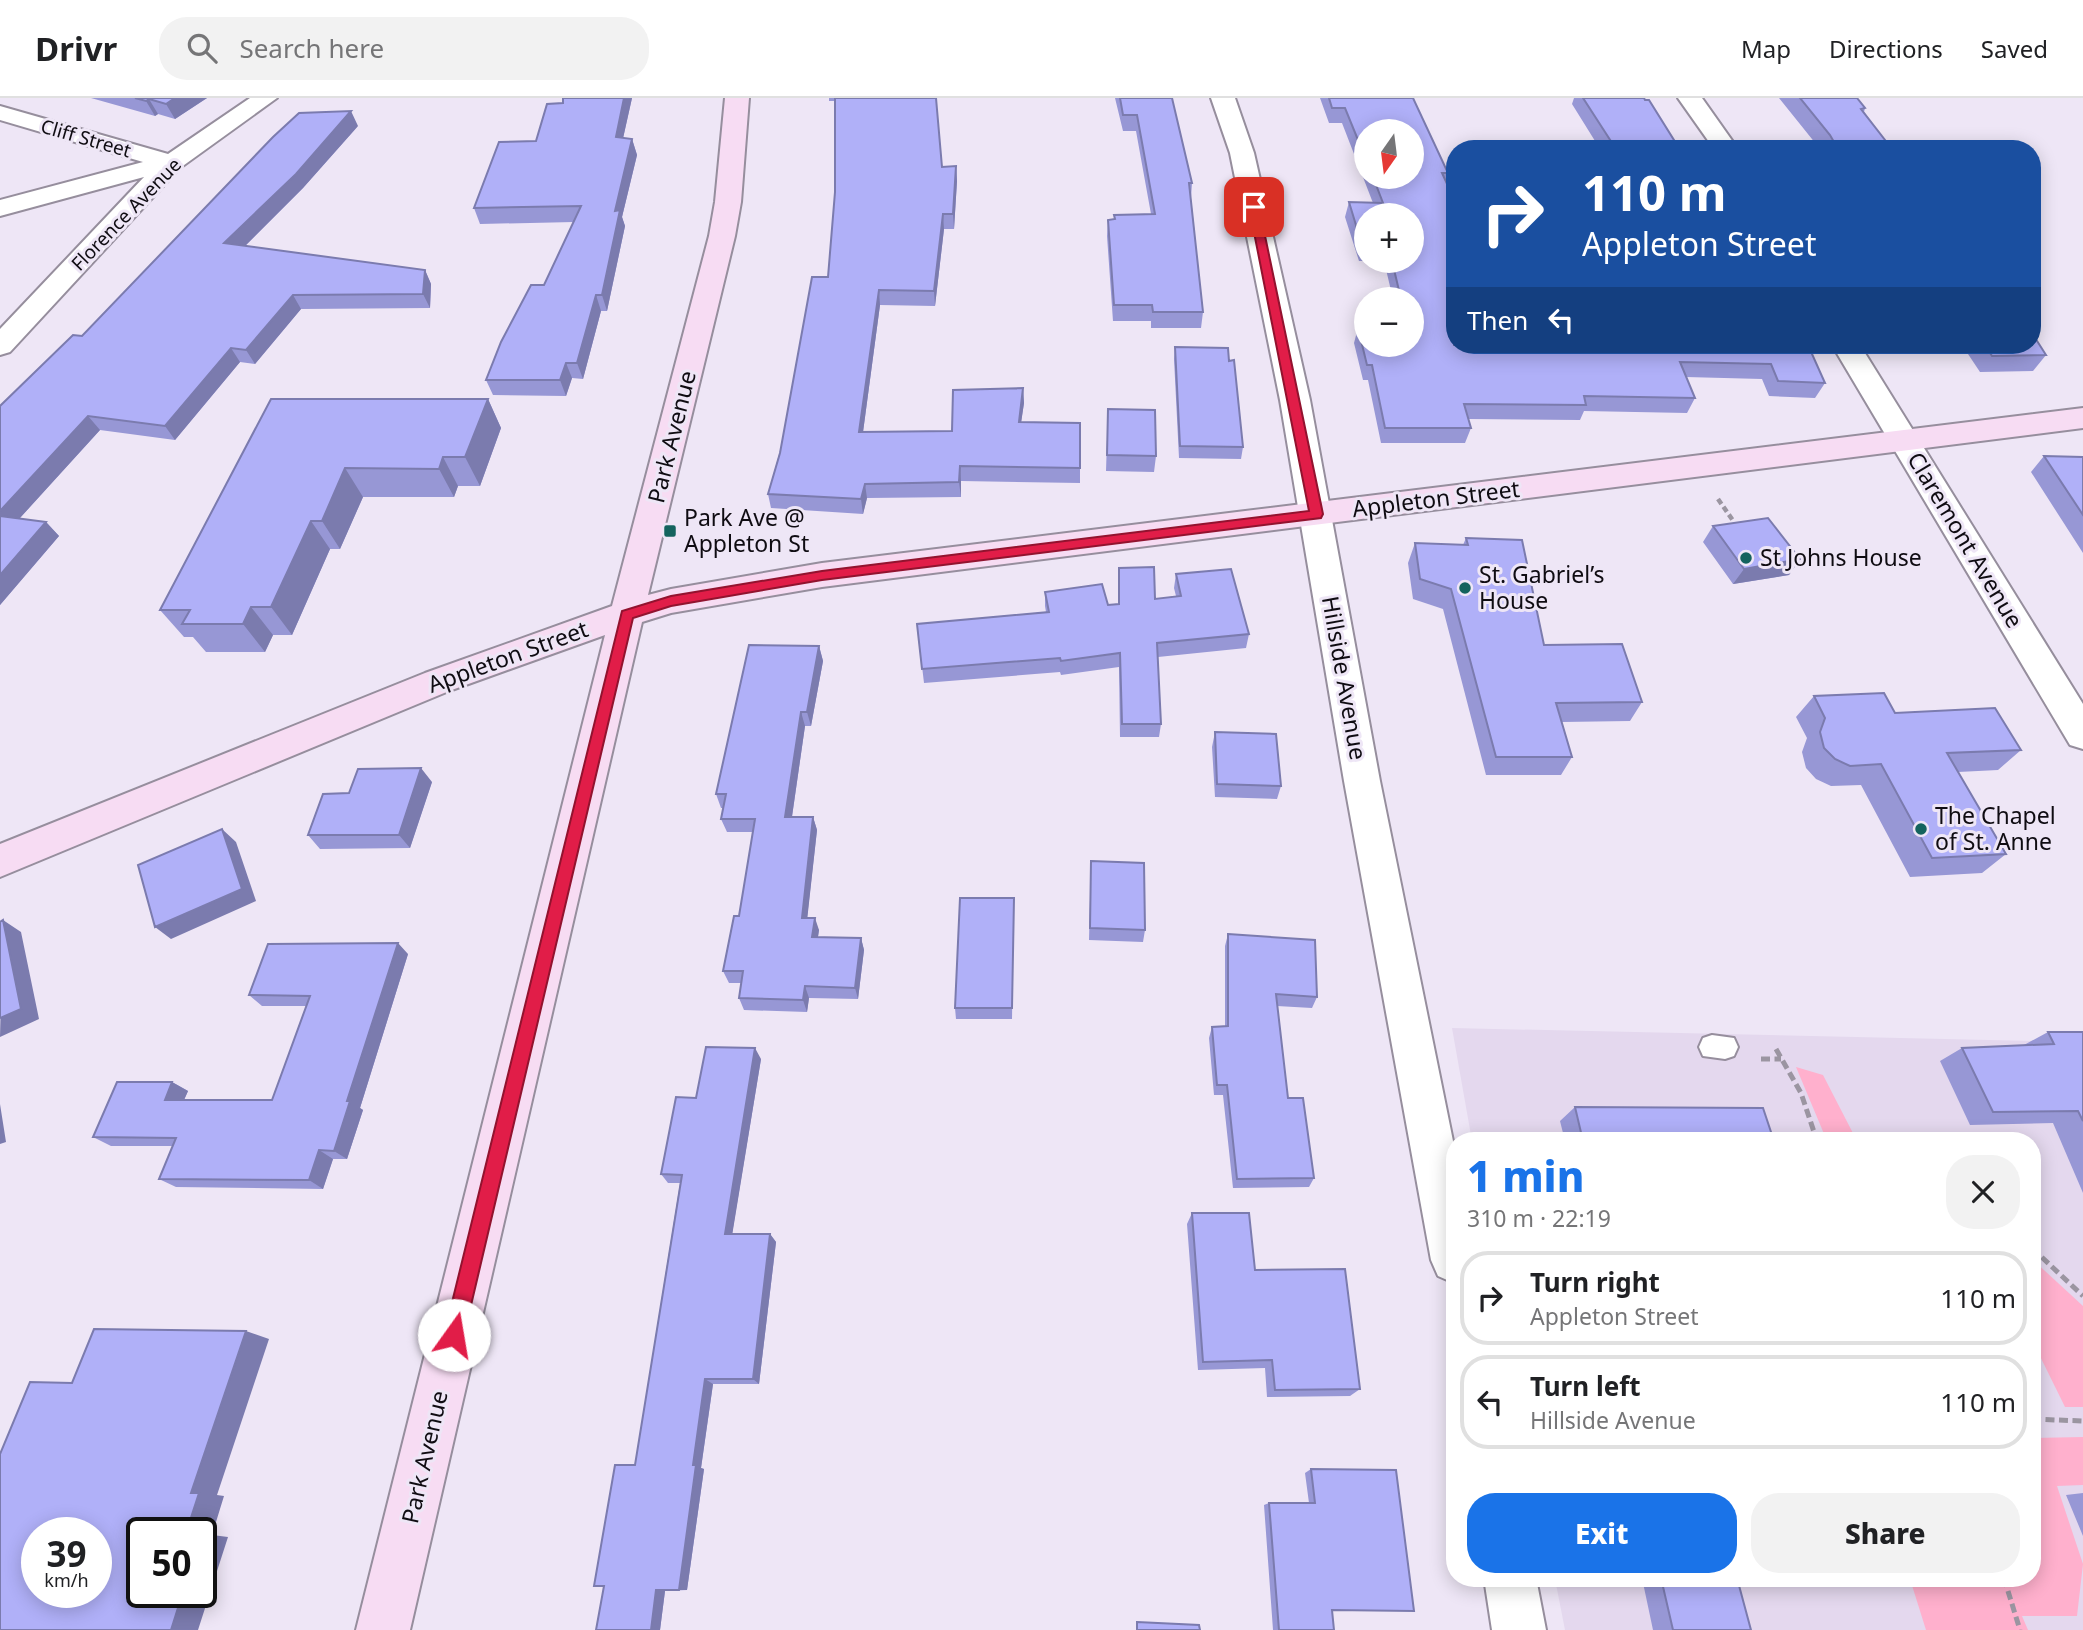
<!DOCTYPE html>
<html lang="en">
<head>
<meta charset="utf-8">
<style>
	:root { --surface:#fff; --page:#f2f2f2; --text:#202124; --muted:#757577; --line:#e0e0e0; --accent:#1a73e8 }
	body { margin:0; font-family:"Noto Sans",sans-serif; background:var(--page); color:var(--text); height:100vh; display:flex; flex-direction:column; font-size:26px; white-space:nowrap }
	* { box-sizing:border-box; margin:0 }
	p { font-size:23px; color:var(--muted) }
	.icon { flex:none; width:38px; height:38px; fill:none; stroke:currentColor; stroke-width:2; stroke-linecap:round; stroke-linejoin:round }
	.map { position:relative; flex:1; overflow:hidden }
	.details { position:absolute; left:1446px; top:1034px; width:595px; height:455px; display:flex; flex-direction:column; background:var(--surface); border-radius:28px; box-shadow:0 4px 18px #0003 }
	.details>* { flex:none }
	.hud { position:absolute; left:1446px; top:42px; width:595px; height:214px; border-radius:28px; box-shadow:0 4px 18px #0003; background:#1a4fa0; color:#fff; overflow:hidden }
	.needle { width:46px; rotate:194deg }
	.tools { position:absolute; left:1354px; top:21px; display:grid; gap:14px }
	.tools a { display:grid; place-items:center; width:70px; height:70px; border-radius:50%; background:var(--surface); box-shadow:0 4px 18px #0003; font-size:35px }
	.speed { position:absolute; left:21px; top:1419px; display:flex; gap:14px; font-size:35px; font-weight:700; text-align:center }
	.speed>* { display:grid; place-content:center; width:91px; height:91px; border-radius:50%; background:var(--surface); box-shadow:0 4px 18px #0003; line-height:1 }
	.speed small { font-size:18px; font-weight:400 }
	.speed .limit { border:4px solid #111; border-radius:10px; background:#fff; color:#111 }
	.pin { position:absolute; display:grid; place-items:center; width:60px; height:60px; color:#fff; margin:-30px; border-radius:14px; box-shadow:0 4px 10px #0006 }
	.me { position:absolute; width:77px; margin:-38px; rotate:13deg; stroke-linejoin:round; filter:drop-shadow(0 0 5px #0008) }
	.turn { display:flex; align-items:center; gap:24px; height:147px; padding:0 21px; font-size:32px }
	.turn .icon { width:91px; height:91px; stroke-width:2.5 }
	.turn b { display:block; font-size:49px; line-height:60px }
	.then { display:flex; align-items:center; height:66px; padding:0 21px; background:#0003; gap:14px; font-size:26px }
	.round { display:grid; place-items:center; flex:none; width:74px; height:74px; border-radius:28px; background:var(--page) }
	.head { display:flex; align-items:center; justify-content:space-between; height:119px; padding:0 21px }
	h1 { font-size:42px; font-weight:800; line-height:52px; color:var(--accent) }
	.action { display:flex; gap:14px; margin-top:auto; padding:14px 21px }
	.action a { flex:1; height:80px; border-radius:28px; background:var(--accent); color:#fff; font-size:28px; font-weight:800; line-height:80px; text-align:center }
	.action a+a { background:var(--page); color:var(--text) }
	ul { padding:0; list-style:none }
	li { display:flex; align-items:center; gap:21px; height:94px; margin:0 14px 10px; padding:0 7px; border:4px solid var(--line); border-radius:28px }
	li div { flex:1 }
	li b { display:block; font-size:26px }
	li em { font-style:normal }
	header { display:flex; align-items:center; gap:42px; box-sizing:border-box; height:98px; padding:0 35px; background:var(--surface); border-bottom:2px solid var(--line) }
	header strong { font-size:33px }
	nav { display:flex; gap:38px; margin-inline-start:auto; font-size:24px }
	.search { width:490px; height:63px; background:var(--page); display:flex; align-items:center; gap:18px; box-sizing:border-box; padding:0 24px; border-radius:28px; color:var(--muted); font-size:26px }
	.map>svg:first-child { display:block }
</style>
</head>
<body>
<header>
<strong>Drivr</strong>
<div class="search"><svg class="icon" aria-label="search" viewBox="0 0 24 24"><circle cx="10" cy="10" r="6"/><path d="M15 15l6 6"/></svg>Search here</div>
<nav><a>Map</a><a>Directions</a><a>Saved</a></nav>
</header>
<div class="map">
<svg width="2083" height="1532" viewBox="0 0 2083 1532">
	<rect width="100%" height="100%" fill="#eee6f6"/>
	<path fill="#e4d8ee" d="M1452 930 2083 944V1532H1565L1555 1481 2032 1480V1043H1472Z"/>
	<path fill="#ffb0cd" d="M1796 969 1823 977 1857 1043H1827Z
		M2032 1161 2083 1208V1309H2065L2032 1242Z
		M2083 1339V1387L2057 1388 2083 1466 2077 1518H2022L2028 1532H1926L1910 1481 2032 1480V1340Z"/>
	<g fill="none" stroke-linecap="round" stroke-linejoin="round">
		<g stroke="#968e9d" stroke-width="4">
			<path id="lane" d="M1712 937 1734 940 1738 949 1734 958 1725 961 1703 958 1699 949 1703 940Z"/>
		</g>
		<g stroke="#968e9d" stroke-width="4">
			<path id="street" d="M250 0H277L180 70 10 254 0 257V231L144 79 0 118V102L143 64 0 22V8L168 56Z
				M1211 0H1235L1254 55 1310 302 1380 683 1454 1048V1185L1438 1178 1431 1162 1344 683 1280 302 1230 55Z
				M1678 0H1702L1738 51H1714Z
				M1832 247H1860L2083 606V651L2070 647Z
				M1484 1480H1536L1546 1532H1492Z"/>
		</g>
		<g stroke="#968e9d" stroke-width="4">
			<path id="secondary" d="M725 0H749L741 104 735 138 648 497 671 491 822 465 2083 310V330L822 489 671 515 642 524 410 1532H356L605 537 449 593 0 779V746L425 575 612 508 709 138 715 104Z"/>
		</g>
		<path stroke="#9b95a1" stroke-width="4.5" stroke-dasharray="6 3.5" stroke-linecap="butt" d="M1718 401 1734 424"/>
		<path stroke="#9b95a1" stroke-width="5" stroke-dasharray="9 4.5" stroke-linecap="butt" d="M1776 951 1801 995 1817 1043
			M1761 961H1781
			M2032 1150 2083 1198
			M2032 1321 2083 1323
			M2004 1480 2020 1532"/>
		<use href="#lane" fill="#fff" fill-rule="evenodd"/>
		<use href="#street" fill="#fff" fill-rule="evenodd"/>
		<use href="#secondary" fill="#f7dcf3" fill-rule="evenodd"/>
	</g>
	<path fill="#9797d5" fill-rule="evenodd" d="M91 0H207L175 21 158 16 155 18Z
		M563 0H632L623 40 632 41 637 57 622 119 625 128 607 213H601L583 281 572 280 566 298 493 297 486 282 544 187 574 124 480 126 474 110 536 43 563 5Z
		M829 0H936L942 69 956 68 957 83 954 131H944L935 208 880 207 863 334 952 333 1023 290 1024 305 1021 324 1080 325V385L961 383V399L867 400 863 416 771 410 768 396 828 179 835 94V3H829Z
		M1115 0H1172L1192 85 1191 100 1203 214 1201 230H1151V223H1113L1107 138 1108 122H1114V117L1151 116 1136 33H1123Z
		M1320 0H1413L1448 75 1446 83 1454 247 1651 249 1650 247H1808L1825 285 1815 300 1769 298 1762 281 1686 279 1695 300 1687 315 1584 313 1580 322 1468 321 1471 330 1465 345H1381L1368 282H1363L1354 245 1358 230 1412 247V201H1393L1384 163H1412L1367 117V163H1359L1345 119 1349 104 1373 105 1342 25H1329ZM1367 33 1412 79H1367Z
		M1574 0H1583L1679 50 1684 51H1600L1572 6Z
		M1779 0H1857L1865 10 1864 14 1892 51H1820Z
		M358 28 303 90 245 148 425 172 431 186 430 210 301 211 255 266 240 264 175 342 100 332 19 421 46 424 59 438 0 507V308Z
		M1962 247H2032L2046 257 2033 273 1980 274Z
		M1175 249 1229 263 1243 349 1241 361 1179 360 1174 261Z
		M271 301H488L501 330 480 388H458L454 399H363L340 451H330L292 537H273L265 554H206L193 539H184L160 512Z
		M1108 311 1156 358 1154 374 1106 373Z
		M2044 358 2083 359V455L2031 374Z
		M1713 428 1800 461 1789 477 1733 486 1703 444Z
		M1466 440 1544 547 1642 604 1630 623 1562 624 1572 659 1561 677H1486L1443 511 1413 501 1408 465 1415 445 1463 447Z
		M1119 470 1155 501 1176 498 1174 490 1176 476 1249 536 1246 550 1158 559 1161 626 1159 639H1120L1119 569 1061 577 1060 574 924 585 917 526 1046 514 1045 508V494L1108 507 1118 506Z
		M819 548 823 563 811 628H805L792 719H813L817 732 807 820 819 832 818 839 861 840 864 852 858 901 809 900 807 914 744 912 739 900 741 885H729L723 873 739 818 753 734H727L721 721 723 710H721L716 696Z
		M1814 598 1895 615 2021 652 1998 672 1958 674 2006 756 1982 775 1910 779 1861 687 1831 688 1816 681 1806 670 1802 654 1807 640 1796 619Z
		M1215 634 1281 688 1277 701 1215 699 1212 649Z
		M432 684 410 750 320 751 308 737 349 695Z
		M1091 763 1145 832 1143 844 1089 842Z
		M1014 800 1012 921H956L955 910Z
		M1228 836 1317 899 1312 910 1277 908 1288 1000 1314 1080 1309 1089 1233 1090 1223 997H1214L1209 940 1212 929 1225 928V848Z
		M408 856 360 1010 363 1012 347 1061H333L323 1091 176 1089 159 1081 173 1048H111L93 1039 172 984 188 993 184 1002H272L306 908H262L249 897Z
		M2048 934H2083V1095L2053 1025 1970 1027 1940 963 1962 950 2024 947Z
		M761 961 732 1136H770L776 1144 759 1286H713L701 1370 704 1371 687 1492 665 1493 660 1532 635 1367 680 1085H668L661 1076 696 1000Z
		M1575 1009 1774 1043H1565L1560 1023Z
		M1192 1115 1255 1172 1360 1291 1350 1298 1267 1299 1265 1270 1198 1272 1187 1126Z
		M1311 1371 1334 1532H1273L1264 1407 1269 1405H1309L1305 1375Z
		M2083 1395V1438L2066 1397Z
		M1642 1480H1737L1751 1532H1653Z"/>
	<path fill="#7b7bae" d="M175 0H207L175 21 166 6Z
		M624 0H632L620 54 616 39Z
		M149 1 158 16 155 18 146 3Z
		M351 13 358 28 303 90 233 160 224 145Z
		M632 41 637 57 622 119 625 128 607 213 602 197 615 113Z
		M956 68 957 83 954 131 953 116Z
		M943 116 944 131 935 208 934 193Z
		M425 172 431 186 430 210 423 196Z
		M879 192 880 207 861 349 859 334Z
		M293 197 301 211 255 266 246 252Z
		M596 197 601 213 583 281 577 265Z
		M231 250 240 264 175 342 165 328Z
		M566 265 572 280 566 298 560 282Z
		M1023 290 1024 305 1019 339V324Z
		M488 301 501 330 480 388 465 359Z
		M88 318 100 332 9 432 0 423V413Z
		M443 359 458 388 454 399 439 371Z
		M960 368 961 383V399L959 384Z
		M345 370 363 399 340 451 322 423Z
		M865 386 867 400 863 416 861 401Z
		M311 423 330 451 292 537 271 509Z
		M46 424 59 438 0 507V477Z
		M1800 461 1789 477 1733 486 1744 471Z
		M251 509 273 537 265 554 243 526Z
		M819 548 823 563 811 628 807 614Z
		M801 614 805 628 790 732 785 719Z
		M421 670 432 684 410 750 399 737Z
		M813 719 817 732 806 832 802 820Z
		M222 731 236 744 256 803 171 841 155 829Z
		M815 820 819 832 816 851 812 839Z
		M3 822 21 834 39 921 0 939Z
		M861 840 864 852 858 901 855 890Z
		M398 845 408 856 360 1010 363 1012 347 1061 334 1053 347 1003Z
		M805 888 809 900 807 914 803 902Z
		M755 950 761 961 731 1144 725 1136Z
		M172 984 188 993 180 1011 165 1002Z
		M0 1006 6 1044 0 1046Z
		M319 1052 333 1061 323 1091 309 1082Z
		M770 1136 776 1144 759 1286 753 1281Z
		M246 1233 269 1241 217 1397 224 1398 212 1437 228 1439 198 1532H171L183 1494H201V1435H186L191 1395Z
		M705 1281 713 1286 701 1370 704 1371 687 1492H679L693 1367Z
		M656 1492 665 1493 660 1532H651Z"/>
	<path fill="#b0b0f8" stroke="#7b7bae" stroke-width="2" fill-rule="evenodd" d="M135 0H175L166 6 149 1 146 3Z
		M563 0H624L616 39 632 41 615 113 620 112 602 197H596L577 265H566L560 282H486L501 244 531 187H544L581 108 474 110 499 44 536 43 547 6 563 5Z
		M835 0H936L942 69 956 68 953 116H943L934 193 879 192 859 334 952 333 953 292 1023 290 1019 324 1080 325V370L960 368 959 384 865 386 861 401 768 396 780 355 812 179H828L835 94Z
		M1120 0H1172L1192 85H1189L1203 214H1153L1152 207H1114L1108 122 1115 121 1114 117 1155 116 1137 17H1123Z
		M1329 0H1413L1448 75H1442L1454 101V247L1665 249 1664 247H1808L1825 285 1778 283 1771 266 1680 264 1695 300 1584 298 1586 307 1464 306 1471 330H1385L1372 267H1367L1358 230H1367V247H1412V201H1401L1392 163H1412V117H1367V147H1362L1349 104 1383 105 1373 79H1412V33H1367V64L1345 10H1332Z
		M1583 0H1644L1645 2H1649L1679 50 1684 51H1616Z
		M1800 0H1857L1865 10 1861 11 1892 51H1838L1830 37Z
		M351 13 296 76 224 145 425 172 423 196 293 197 246 252 231 250 165 328 88 318 0 413V308L73 237 82 238 273 39 299 15Z
		M2032 235 2046 257 1992 258 1985 247H2032Z
		M1175 249 1228 250 1229 263 1234 262 1243 349 1180 348Z
		M271 301H488L465 359H443L439 371 345 370 322 423H311L271 509H251L243 526H182L190 512H160Z
		M1108 311 1155 312 1156 358 1107 357Z
		M2044 358 2083 359V417Z
		M0 418 46 424 0 477Z
		M1768 420 1800 461 1744 471 1713 428Z
		M1466 440 1522 442 1544 547 1622 546 1642 604 1556 605 1572 659H1496L1451 491 1420 481 1415 445 1468 447Z
		M1154 469 1155 501 1181 498 1176 476 1231 471 1249 536 1157 545 1161 626H1122L1120 555 1061 563 1060 560 922 571 917 526 1049 514 1045 494 1102 486 1108 507 1119 506V470Z
		M749 547 819 548 807 614H801L785 719H813L802 820H815L812 839 861 840 855 890 805 888 803 902 739 900 743 873H723L734 818H739L755 721H721L726 696H716Z
		M1884 595 1895 615 1995 610 2021 652 1947 655 2006 756 1932 760 1881 666 1850 668 1835 661 1824 650 1820 634 1825 620 1814 598Z
		M1215 634 1276 636 1281 688 1217 686Z
		M421 670 399 737H308L323 696 349 695 358 671Z
		M222 731 242 791 155 829 138 767Z
		M1091 763 1144 765 1145 832 1090 830Z
		M960 800H1014L1012 910H955Z
		M3 822 21 911 0 920V824Z
		M1228 836 1315 842 1317 899 1276 896 1288 1000H1303L1314 1080 1237 1081 1227 987H1217L1212 929 1228 928Z
		M398 845 347 1003H350L334 1053 319 1052 309 1082 159 1081 176 1040 93 1039 117 984H172L165 1002H272L310 898 249 897 268 846Z
		M2048 934H2083V1023L2078 1013 1993 1014 1962 950 2054 946Z
		M706 949 755 950 725 1136H770L753 1281H705L693 1367H696L679 1492H656L651 1532H596L604 1488H594L615 1367H635L682 1077 661 1076 676 999 696 1000Z
		M1575 1009 1763 1010 1774 1043H1583Z
		M1192 1115H1249L1255 1172 1345 1171 1360 1291 1275 1292 1272 1262 1203 1264Z
		M94 1231 246 1233 191 1395H199L186 1435H142V1494H183L171 1532H0V1356L30 1284 72 1285ZM37 1435H96V1494H37Z
		M1311 1371 1396 1372 1414 1513 1332 1512 1334 1532H1279L1269 1405H1315Z
		M1661 1480H1737L1751 1532H1673Z
		M1137 1524 1199 1527 1200 1532H1137Z"/>
	<path fill="#e11d48" stroke="#92132f" stroke-width="2" d="M1254 106 1259 109 1323 416 1321 420 822 482 671 508 633 520 464 1237 461 1244 454 1247 447 1244 444 1237 622 513 671 498 822 473 1309 413 1249 109Z"/>
	<g fill="#14635e" stroke="#eee6f6" stroke-width="2.5">
		<rect x="663" y="426" width="14" height="14" rx="3.5"/>
		<circle cx="1746" cy="460" r="7"/>
		<circle cx="1465" cy="490" r="7"/>
		<circle cx="1921" cy="731" r="7"/>
	</g>
	<g text-anchor="middle" stroke-width="6" stroke-linejoin="round" paint-order="stroke">
		<g font-size="19" fill="#0f0c12" stroke="#eee6f6">
			<text transform="translate(86 40) rotate(16)" y="7">Cliff Street</text>
			<text transform="translate(126 116) rotate(-46)" y="7">Florence Avenue</text>
		</g>
		<g font-size="23" fill="#0f0c12" stroke="#eee6f6">
			<text transform="translate(672 339) rotate(-76)" y="8">Park Avenue</text>
			<text transform="translate(1436 401) rotate(-7)" y="8">Appleton Street</text>
			<text transform="translate(1965 442) rotate(59)" y="8">Claremont Avenue</text>
			<text transform="translate(508 559) rotate(-20)" y="8">Appleton Street</text>
			<text transform="translate(1344 580) rotate(80)" y="8">Hillside Avenue</text>
			<text transform="translate(425 1359) rotate(-77)" y="8">Park Avenue</text>
		</g>
		<g font-size="23" fill="#0f0c12" stroke="#eee6f6" text-anchor="start">
			<text x="684" y="428">Park Ave @<tspan x="684" dy="26">Appleton St</tspan></text>
			<text x="1760" y="468">St Johns House</text>
			<text x="1479" y="485">St. Gabriel’s<tspan x="1479" dy="26">House</tspan></text>
			<text x="1935" y="726">The Chapel<tspan x="1935" dy="26">of St. Anne</tspan></text>
		</g>
	</g>
</svg>
<div class="tools">
<a><svg class="needle" viewBox="-14 -14 28 28"><path d="M0-13l5 13h-10z" fill="#e53935"/><path d="M0 13l5-13h-10z" fill="#757577"/></svg></a>
<a>+</a>
<a>−</a>
</div>
<div class="speed"><div>39<small>km/h</small></div><div class="limit">50</div></div>
<div class="pin" style="left:1254px;top:109px;background:#d93025"><svg class="icon" aria-label="arrive" viewBox="0 0 24 24"><path d="M6 21V4h12l-3 4 3 4H6"/></svg></div>
<svg class="me" style="left:454px;top:1237px" viewBox="-20 -20 40 40"><circle r="19" fill="#fff"/><path d="M0-13L10 11 0 6-10 11z" fill="#e11d48"/></svg>
<div class="hud">
<div class="turn"><svg class="icon" aria-label="right" viewBox="0 0 24 24"><path d="M7 20v-9h11M14 6l5 5-5 5"/></svg><div><b>110 m</b>Appleton Street</div></div>
<div class="then">Then<svg class="icon" aria-label="left" viewBox="0 0 24 24"><path d="M17 20v-9H6M10 6l-5 5 5 5"/></svg></div>
</div>
<section class="details">
<div class="head"><div><h1>1 min</h1><p>310 m · 22:19</p></div><a class="round"><svg class="icon" aria-label="close" viewBox="0 0 24 24"><path d="M6 6l12 12M18 6L6 18"/></svg></a></div>
<ul>
<li><svg class="icon" aria-label="right" viewBox="0 0 24 24"><path d="M7 20v-9h11M14 6l5 5-5 5"/></svg><div><b>Turn right</b><p>Appleton Street</p></div><em>110 m</em></li>
<li><svg class="icon" aria-label="left" viewBox="0 0 24 24"><path d="M17 20v-9H6M10 6l-5 5 5 5"/></svg><div><b>Turn left</b><p>Hillside Avenue</p></div><em>110 m</em></li>
</ul>
<div class="action"><a>Exit</a><a>Share</a></div>
</section>
</div>
</body>
</html>
